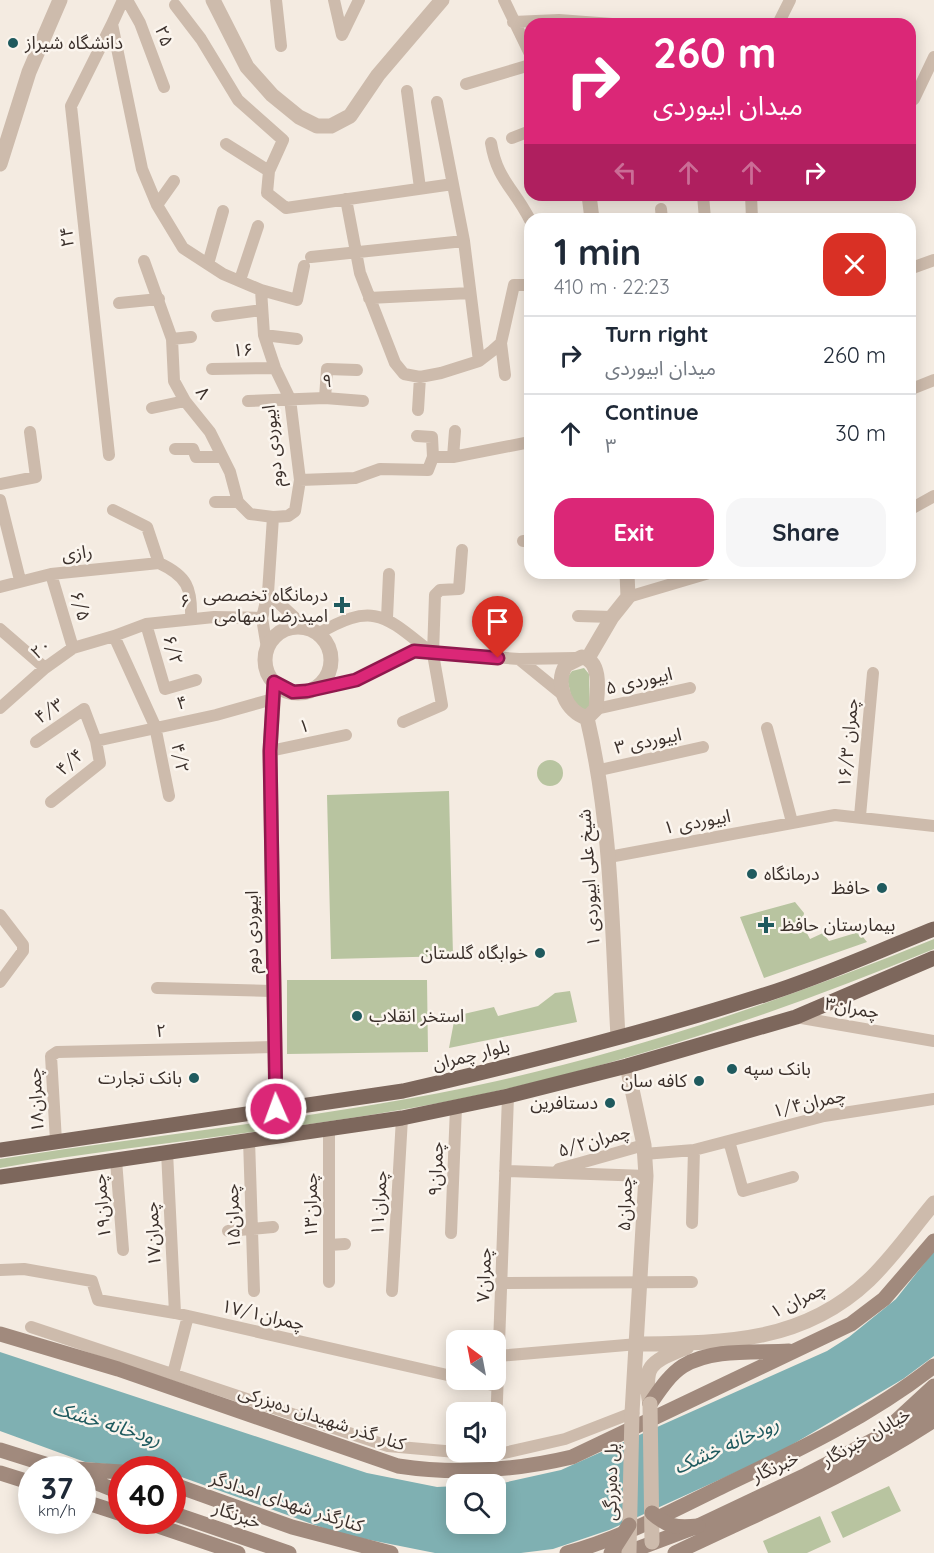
<!DOCTYPE html>
<html lang="en">
<head>
<meta charset="utf-8">
<style>
	:root { --surface:#fff; --page:#f6f6f7; --text:#1f2937; --muted:#747a83; --line:#e0e1e3; --accent:#db2777 }
	body { margin:0; font-family:Quicksand,"Noto Sans Arabic",sans-serif; background:var(--page); color:var(--text); height:100vh; display:flex; flex-direction:column; font-size:22px; white-space:nowrap }
	* { box-sizing:border-box; margin:0 }
	p { font-size:20px; color:var(--muted) }
	.icon { flex:none; width:33px; height:33px; fill:none; stroke:currentColor; stroke-width:2; stroke-linecap:round; stroke-linejoin:round }
	.map { position:relative; flex:1; overflow:hidden }
	.sheet { position:absolute; left:524px; top:213px; width:392px; height:366px; display:flex; flex-direction:column; background:var(--surface); border-radius:18px; box-shadow:0 3px 15px #0003 }
	.sheet>* { flex:none }
	.banner { position:absolute; left:524px; top:18px; width:392px; height:183px; border-radius:18px; box-shadow:0 3px 15px #0003; background:#db2777; color:#fff; overflow:hidden }
	.needle { width:39px; rotate:328deg }
	.tools { position:absolute; left:446px; top:1330px; display:grid; gap:12px }
	.tools a { display:grid; place-items:center; width:60px; height:60px; border-radius:12px; background:var(--surface); box-shadow:0 3px 15px #0003; font-size:30px }
	.speed { position:absolute; left:18px; top:1456px; display:flex; gap:12px; font-size:30px; font-weight:700; text-align:center }
	.speed>* { display:grid; place-content:center; width:78px; height:78px; border-radius:50%; background:var(--surface); box-shadow:0 3px 15px #0003; line-height:1 }
	.speed small { font-size:15px; font-weight:400 }
	.speed .limit { border:9px solid #d22; background:#fff; color:#111 }
	.pin { position:absolute; display:grid; place-items:center; width:51px; height:51px; color:#fff; margin:-62px -26px; border-radius:50% 50% 50% 0; rotate:-45deg; box-shadow:0 0 6px #0007 }
	.pin .icon { rotate:45deg }
	.me { position:absolute; width:66px; margin:-33px; rotate:358deg; stroke-linejoin:round; filter:drop-shadow(0 0 4px #0008) }
	.turn { display:flex; align-items:center; gap:21px; height:126px; padding:0 30px; font-size:27px }
	.turn .icon { width:78px; height:78px; stroke-width:2.5 }
	.turn b { display:block; font-size:42px; line-height:51px }
	.lanes { display:flex; align-items:center; height:57px; padding:0 30px; background:#0003; justify-content:center; gap:30px; direction:ltr }
	.lanes .off { opacity:.35 }
	.round { display:grid; place-items:center; flex:none; width:63px; height:63px; border-radius:18px; background:var(--page) }
	.overview { display:flex; align-items:center; justify-content:space-between; height:102px; padding:0 30px }
	h1 { font-size:36px; font-weight:700; line-height:45px }
	.cta { display:flex; gap:12px; margin-top:auto; padding:12px 30px }
	.cta a { flex:1; height:69px; border-radius:18px; background:var(--accent); color:#fff; font-size:24px; font-weight:700; line-height:69px; text-align:center }
	.cta a+a { background:var(--page); color:var(--text) }
	ul { padding:0; list-style:none }
	li { display:flex; align-items:center; gap:18px; height:78px; padding:0 30px; border-top:2px solid var(--line) }
	li div { flex:1 }
	li b { display:block; font-size:22px }
	li em { font-style:normal }
	.map>svg:first-child { display:block }
</style>
</head>
<body>
<div class="map">
<svg width="934" height="1553" viewBox="0 0 934 1553">
	<rect width="100%" height="100%" fill="#f4ebe1"/>
	<path fill="#b8c4a0" d="M584 668 589 674 590 709 587 713 572 700 567 678 572 671Z
		M537 773a13 13 0 1 1 26 0a13 13 0 1 1-26 0Z
		M449 791 453 956 331 959 327 795Z
		M795 902 804 913 802 924 810 939 823 933 829 941 859 932 867 942 764 978 740 917Z
		M934 939V949C767 1018 595 1075 417 1107 279 1132 138 1144 0 1168V1159C165 1133 334 1117 497 1081 647 1047 792 997 934 939Z
		M287 980H427L428 1052 287 1054Z
		M570 991 577 1022 449 1048 455 1016 494 1007 498 1016 538 1006 555 993Z
		M889 1486 901 1511 843 1538 831 1512Z
		M820 1516 831 1542 807 1553H768L763 1541Z"/>
	<path fill="#7fb0b2" d="M934 1251V1356L903 1379 778 1453 609 1530 553 1549 521 1553H435L340 1534 173 1474 172 1470 85 1462 0 1431V1352L367 1473 437 1487 456 1486V1524H495L494 1485 561 1470 827 1351 849 1337 896 1299Z"/>
	<g fill="none" stroke-linecap="round" stroke-linejoin="round">
		<path stroke="#cdbbac" stroke-width="12" d="M123 0 112 24 142 169 157 205 183 248 223 274 261 290 264 335 275 368 290 399 300 480 295 511 288 516 273 517 268 593 262 618 267 648
			M127 0 140 23 164 87
			M276 0 281 46
			M334 0 342 35 359 0
			M504 0 530 54
			M175 5 201 39 238 100 283 140 269 171 267 193 286 208 453 184
			M513 22 559 20 612 24
			M778 24 790 0
			M466 84 530 65
			M407 91 420 188
			M437 102 464 241 479 361
			M909 102 914 99 934 57
			M512 138 530 131
			M491 143C497 180 514 188 530 220
			M226 144 269 171
			M703 195 705 219
			M751 195 752 219
			M346 199 360 273 395 363 404 374 420 377 441 373 479 361 492 351 501 343 514 285H530
			M157 205 174 181
			M661 209 662 219
			M311 257 464 241
			M144 261 172 339 174 381 185 401 210 432 230 472 238 502 250 514 273 517
			M208 264 223 211
			M909 269 934 260
			M240 280 258 226
			M261 290 297 300 304 266
			M369 298 470 293
			M119 303 159 299
			M217 316 262 310
			M264 335 297 339
			M172 339 191 337
			M501 343 505 375
			M212 369 275 368
			M909 390 934 380
			M325 398 327 369 357 370
			M248 401 325 398 363 401
			M152 408 185 401
			M418 410 420 377
			M175 449H193L196 457H222
			M109 455 71 106 112 24
			M433 457H453L530 442
			M453 457 455 431
			M300 480 355 478 380 469 428 470 433 457 432 437 417 436
			M0 484 36 477 30 432
			M0 500 20 580
			M215 502H238
			M113 510 147 527 159 563C187 576 192 588 191 618
			M909 510 934 496
			M523 541H530
			M51 574 73 648
			M0 587 51 574 159 563
			M268 593 306 628
			M628 597 709 573
			M578 616 612 617
			M387 618 389 574
			M146 624 165 689 196 680
			M0 629 45 668
			M318 634C375 600 386 617 432 653
			M114 636 155 726 169 796
			M519 659 562 694
			M314 688 356 680 414 651 519 659 576 658
			M0 708 45 668 73 648 114 636 146 624 214 617 262 618
			M596 709 690 688
			M403 722 442 705 433 654 435 595 440 590 459 589 462 550
			M767 728 792 822
			M96 741 216 715 273 699
			M36 742 84 709 96 741 100 763 51 802
			M270 751 346 735
			M600 770 703 747
			M860 816 873 673
			M609 857 835 815 934 826
			M0 915 23 945V951L0 982
			M157 988 272 991
			M796 1017 934 1041
			M329 1129V1282
			M249 1140 254 1291
			M56 1141 51 1056 57 1052 273 1047
			M729 1141 743 1191 793 1177
			M167 1152 175 1313
			M644 1154 694 1150 824 1116 934 1099
			M116 1160 123 1250
			M559 1169 644 1145
			M505 1171 646 1176
			M692 1223 694 1150
			M228 1231 273 1227
			M451 1233 456 1107
			M329 1245 345 1244
			M0 1270 24 1269 92 1281 98 1300 175 1313 456 1377
			M503 1283 692 1282
			M392 1291 402 1118
			M31 1327 388 1446 456 1452
			M498 1356 638 1344
			M173 1374 188 1316
			M470 1380 497 1386
			M459 1452 495 1455 565 1439 632 1413
			M495 1455 508 1096"/>
		<path stroke="#cdbbac" stroke-width="15" d="M213 0 247 67 272 95 299 117 317 126H331L350 116 378 75 442 0
			M0 164 29 72 60 0
			M589 195 592 219
			M265 660a33 33 0 1 1 66 0a33 33 0 1 1-66 0Z
			M582 657C603 661 597 694 596 709L587 718C566 712 554 684 566 665Z
			M588 658 612 617 628 597 627 573
			M274 688 270 751 276 1109
			M587 718C612 823 612 930 618 1037
			M627 1066 644 1145 646 1176 632 1413
			M638 1344C724 1343 803 1343 869 1280 893 1257 913 1228 934 1203
			M650 1404C642 1363 652 1362 687 1347"/>
		<path stroke="#a18a7d" stroke-width="15" d="M0 1334 118 1369 398 1466C458 1475 513 1471 572 1457L851 1324 884 1299 934 1241
			M650 1404C659 1391 669 1375 683 1366 712 1348 756 1353 789 1351
			M896 1421 934 1386
			M0 1450 64 1470
			M60 1468 122 1472
			M0 1473 32 1483
			M82 1477 122 1493
			M172 1484 292 1527 391 1553
			M82 1501 122 1514
			M172 1513 289 1553
			M143 1521 238 1553
			M567 1553C619 1539 666 1514 715 1490 790 1454 868 1418 934 1366
			M626 1553 698 1526 806 1475 918 1417 934 1403
			M675 1553C763 1511 852 1474 934 1420"/>
		<path stroke="#7d675c" stroke-width="15" d="M0 1150 403 1091C524 1063 645 1033 764 995 822 977 878 951 934 929
			M0 1177 402 1118 508 1096 627 1066 796 1017 934 958"/>
		<path stroke="#cdbbac" stroke-width="15" d="M650 1404 652 1542
			M629 1552 632 1413"/>
		<path stroke="#a18a7d" stroke-width="15" d="M652 1513C668 1527 676 1528 698 1526
			M611 1553 629 1525"/>
	</g>
	<g fill="none" stroke-linecap="round" stroke-linejoin="round">
		<g stroke="#8e194d" stroke-width="15">
			<path id="route" d="M276 1109 270 751 274 682 293 692 307 691 356 680 414 651 498 658"/>
		</g>
		<use href="#route" stroke="#db2777" stroke-width="10"/>
	</g>
	<g fill="#1f5a5e" stroke="#fbf5ee" stroke-width="2">
		<circle cx="13" cy="43" r="6"/>
		<path d="M339 596h6v6h6v6h-6v6h-6v-6h-6v-6h6z"/>
		<circle cx="752" cy="874" r="6"/>
		<circle cx="882" cy="888" r="6"/>
		<path d="M763 916h6v6h6v6h-6v6h-6v-6h-6v-6h6z"/>
		<circle cx="540" cy="953" r="6"/>
		<circle cx="357" cy="1016" r="6"/>
		<circle cx="732" cy="1069" r="6"/>
		<circle cx="194" cy="1078" r="6"/>
		<circle cx="699" cy="1081" r="6"/>
		<circle cx="610" cy="1103" r="6"/>
	</g>
	<g text-anchor="middle" stroke-width="5" stroke-linejoin="round" paint-order="stroke">
		<g font-size="18" fill="#3b302b" stroke="#fbf5ee">
			<text transform="translate(164 36) rotate(69)" y="6">۲۵</text>
			<text transform="translate(67 237) rotate(-95)" y="6">۲۴</text>
			<text transform="translate(243 350) rotate(-1)" y="6">۱۶</text>
			<text transform="translate(327 381) rotate(2)" y="6">۹</text>
			<text transform="translate(203 393) rotate(54)" y="6">۸</text>
			<text transform="translate(273 446) rotate(-96)" y="6">ابیوردی دوم</text>
			<text transform="translate(77 553) rotate(-7)" y="6">رازی</text>
			<text transform="translate(185 601) rotate(-5)" y="6">۶</text>
			<text transform="translate(80 606) rotate(73)" y="6">۶/۵</text>
			<text transform="translate(41 649) rotate(-37)" y="6">۲۰</text>
			<text transform="translate(173 650) rotate(74)" y="6">۶/۲</text>
			<text transform="translate(639 681) rotate(-13)" y="6">۵ ابیوردی</text>
			<text transform="translate(182 703) rotate(-11)" y="6">۴</text>
			<text transform="translate(49 711) rotate(-34)" y="6">۴/۳</text>
			<text transform="translate(304 726) rotate(-12)" y="6">۱</text>
			<text transform="translate(648 741) rotate(-12)" y="6">۳ ابیوردی</text>
			<text transform="translate(848 743) rotate(-85)" y="6">۱۶/۳ چمران</text>
			<text transform="translate(180 758) rotate(79)" y="6">۴/۲</text>
			<text transform="translate(70 762) rotate(-43)" y="6">۴/۴</text>
			<text transform="translate(697 822) rotate(-11)" y="6">۱ ابیوردی</text>
			<text transform="translate(589 878) rotate(-94)" y="6">شیخ علی ابیوردی ۱</text>
			<text transform="translate(252 932) rotate(-90)" y="6">ابیوردی دوم</text>
			<text transform="translate(852 1008) rotate(10)" y="6">چمران۳</text>
			<text transform="translate(161 1031) rotate(-1)" y="6">۲</text>
			<text transform="translate(471 1055) rotate(-14)" y="6">بلوار چمران</text>
			<text transform="translate(36 1100) rotate(-93)" y="6">چمران۱۸</text>
			<text transform="translate(809 1103) rotate(-13)" y="6">چمران۱/۴</text>
			<text transform="translate(594 1141) rotate(-16)" y="6">چمران۵/۲</text>
			<text transform="translate(436 1169) rotate(-88)" y="6">چمران۹</text>
			<text transform="translate(379 1203) rotate(-87)" y="6">چمران۱۱</text>
			<text transform="translate(625 1204) rotate(-88)" y="6">چمران۵</text>
			<text transform="translate(311 1205) rotate(-90)" y="6">چمران۱۳</text>
			<text transform="translate(102 1206) rotate(-95)" y="6">چمران۱۹</text>
			<text transform="translate(233 1216) rotate(-92)" y="6">چمران۱۵</text>
			<text transform="translate(153 1234) rotate(-93)" y="6">چمران۱۷</text>
			<text transform="translate(484 1275) rotate(-88)" y="6">چمران۷</text>
			<text transform="translate(798 1300) rotate(-26)" y="6">چمران ۱</text>
			<text transform="translate(263 1315) rotate(13)" y="6">چمران۱۷/۱</text>
			<text transform="translate(322 1418) rotate(18)" y="6">کنار گذر شهیدان ده‌بزرکی</text>
			<text transform="translate(866 1437) rotate(-30)" y="6">خیابان خبرنگار</text>
			<text transform="translate(775 1467) rotate(-25)" y="6">خبرنگار</text>
			<text transform="translate(611 1482) rotate(-89)" y="6">پل ده‌بزرگی</text>
			<text transform="translate(287 1502) rotate(18)" y="6">کنارگذر شهدای امدادگر</text>
			<text transform="translate(237 1515) rotate(19)" y="6">خبرنگار</text>
		</g>
		<g font-size="18" fill="#3b302b" stroke="#fbf5ee" text-anchor="end">
			<text x="25" y="49" text-anchor="start">دانشگاه شیراز</text>
			<text x="328" y="601">درمانگاه تخصصی<tspan x="328" dy="21">امیدرضا سهامی</tspan></text>
			<text x="764" y="880" text-anchor="start">درمانگاه</text>
			<text x="870" y="894">حافظ</text>
			<text x="780" y="931" text-anchor="start">بیمارستان حافظ</text>
			<text x="528" y="959">خوابگاه گلستان</text>
			<text x="369" y="1022" text-anchor="start">استخر انقلاب</text>
			<text x="744" y="1075" text-anchor="start">بانک سپه</text>
			<text x="182" y="1084">بانک تجارت</text>
			<text x="687" y="1087">کافه سان</text>
			<text x="598" y="1109">دستافرین</text>
		</g>
		<g font-size="20" font-style="italic" fill="#1f5a5e" stroke="#fbf5ee">
			<text transform="translate(107 1423) rotate(17)" y="7">رودخانه خشک</text>
			<text transform="translate(726 1445) rotate(-24)" y="7">رودخانه خشک</text>
		</g>
	</g>
</svg>
<div class="tools">
<a><svg class="needle" viewBox="-14 -14 28 28"><path d="M0-13l5 13h-10z" fill="#e53935"/><path d="M0 13l5-13h-10z" fill="#747a83"/></svg></a>
<a><svg class="icon" aria-label="sound" viewBox="0 0 24 24"><path d="M4 9h4l5-4v14l-5-4H4zM17 9q2 3 0 6"/></svg></a>
<a><svg class="icon" aria-label="search" viewBox="0 0 24 24"><circle cx="10" cy="10" r="6"/><path d="M15 15l6 6"/></svg></a>
</div>
<div class="speed"><div>37<small>km/h</small></div><div class="limit">40</div></div>
<div class="pin" style="left:498px;top:658px;background:#d93025"><svg class="icon" aria-label="arrive" viewBox="0 0 24 24"><path d="M6 21V4h12l-3 4 3 4H6"/></svg></div>
<svg class="me" style="left:276px;top:1109px" viewBox="-20 -20 40 40"><circle r="17" fill="#db2777" stroke="#fff" stroke-width="3"/><path d="M0-11L8 9 0 5-8 9z" fill="#fff"/></svg>
<div class="banner">
<div class="turn"><svg class="icon" aria-label="right" viewBox="0 0 24 24"><path d="M7 20v-9h11M14 6l5 5-5 5"/></svg><div><b>260 m</b>میدان ابیوردی</div></div>
<div class="lanes"><svg class="icon off" aria-label="left" viewBox="0 0 24 24"><path d="M17 20v-9H6M10 6l-5 5 5 5"/></svg><svg class="icon off" aria-label="ahead" viewBox="0 0 24 24"><path d="M12 20V5M6 11l6-6 6 6"/></svg><svg class="icon off" aria-label="ahead" viewBox="0 0 24 24"><path d="M12 20V5M6 11l6-6 6 6"/></svg><svg class="icon" aria-label="right" viewBox="0 0 24 24"><path d="M7 20v-9h11M14 6l5 5-5 5"/></svg></div>
</div>
<section class="sheet">
<div class="overview"><div><h1>1 min</h1><p>410 m · 22:23</p></div><a class="round" style="background:#d93025;color:#fff"><svg class="icon" aria-label="close" viewBox="0 0 24 24"><path d="M6 6l12 12M18 6L6 18"/></svg></a></div>
<ul>
<li><svg class="icon" aria-label="right" viewBox="0 0 24 24"><path d="M7 20v-9h11M14 6l5 5-5 5"/></svg><div><b>Turn right</b><p>میدان ابیوردی</p></div><em>260 m</em></li>
<li><svg class="icon" aria-label="ahead" viewBox="0 0 24 24"><path d="M12 20V5M6 11l6-6 6 6"/></svg><div><b>Continue</b><p>۳</p></div><em>30 m</em></li>
</ul>
<div class="cta"><a>Exit</a><a>Share</a></div>
</section>
</div>
</body>
</html>
